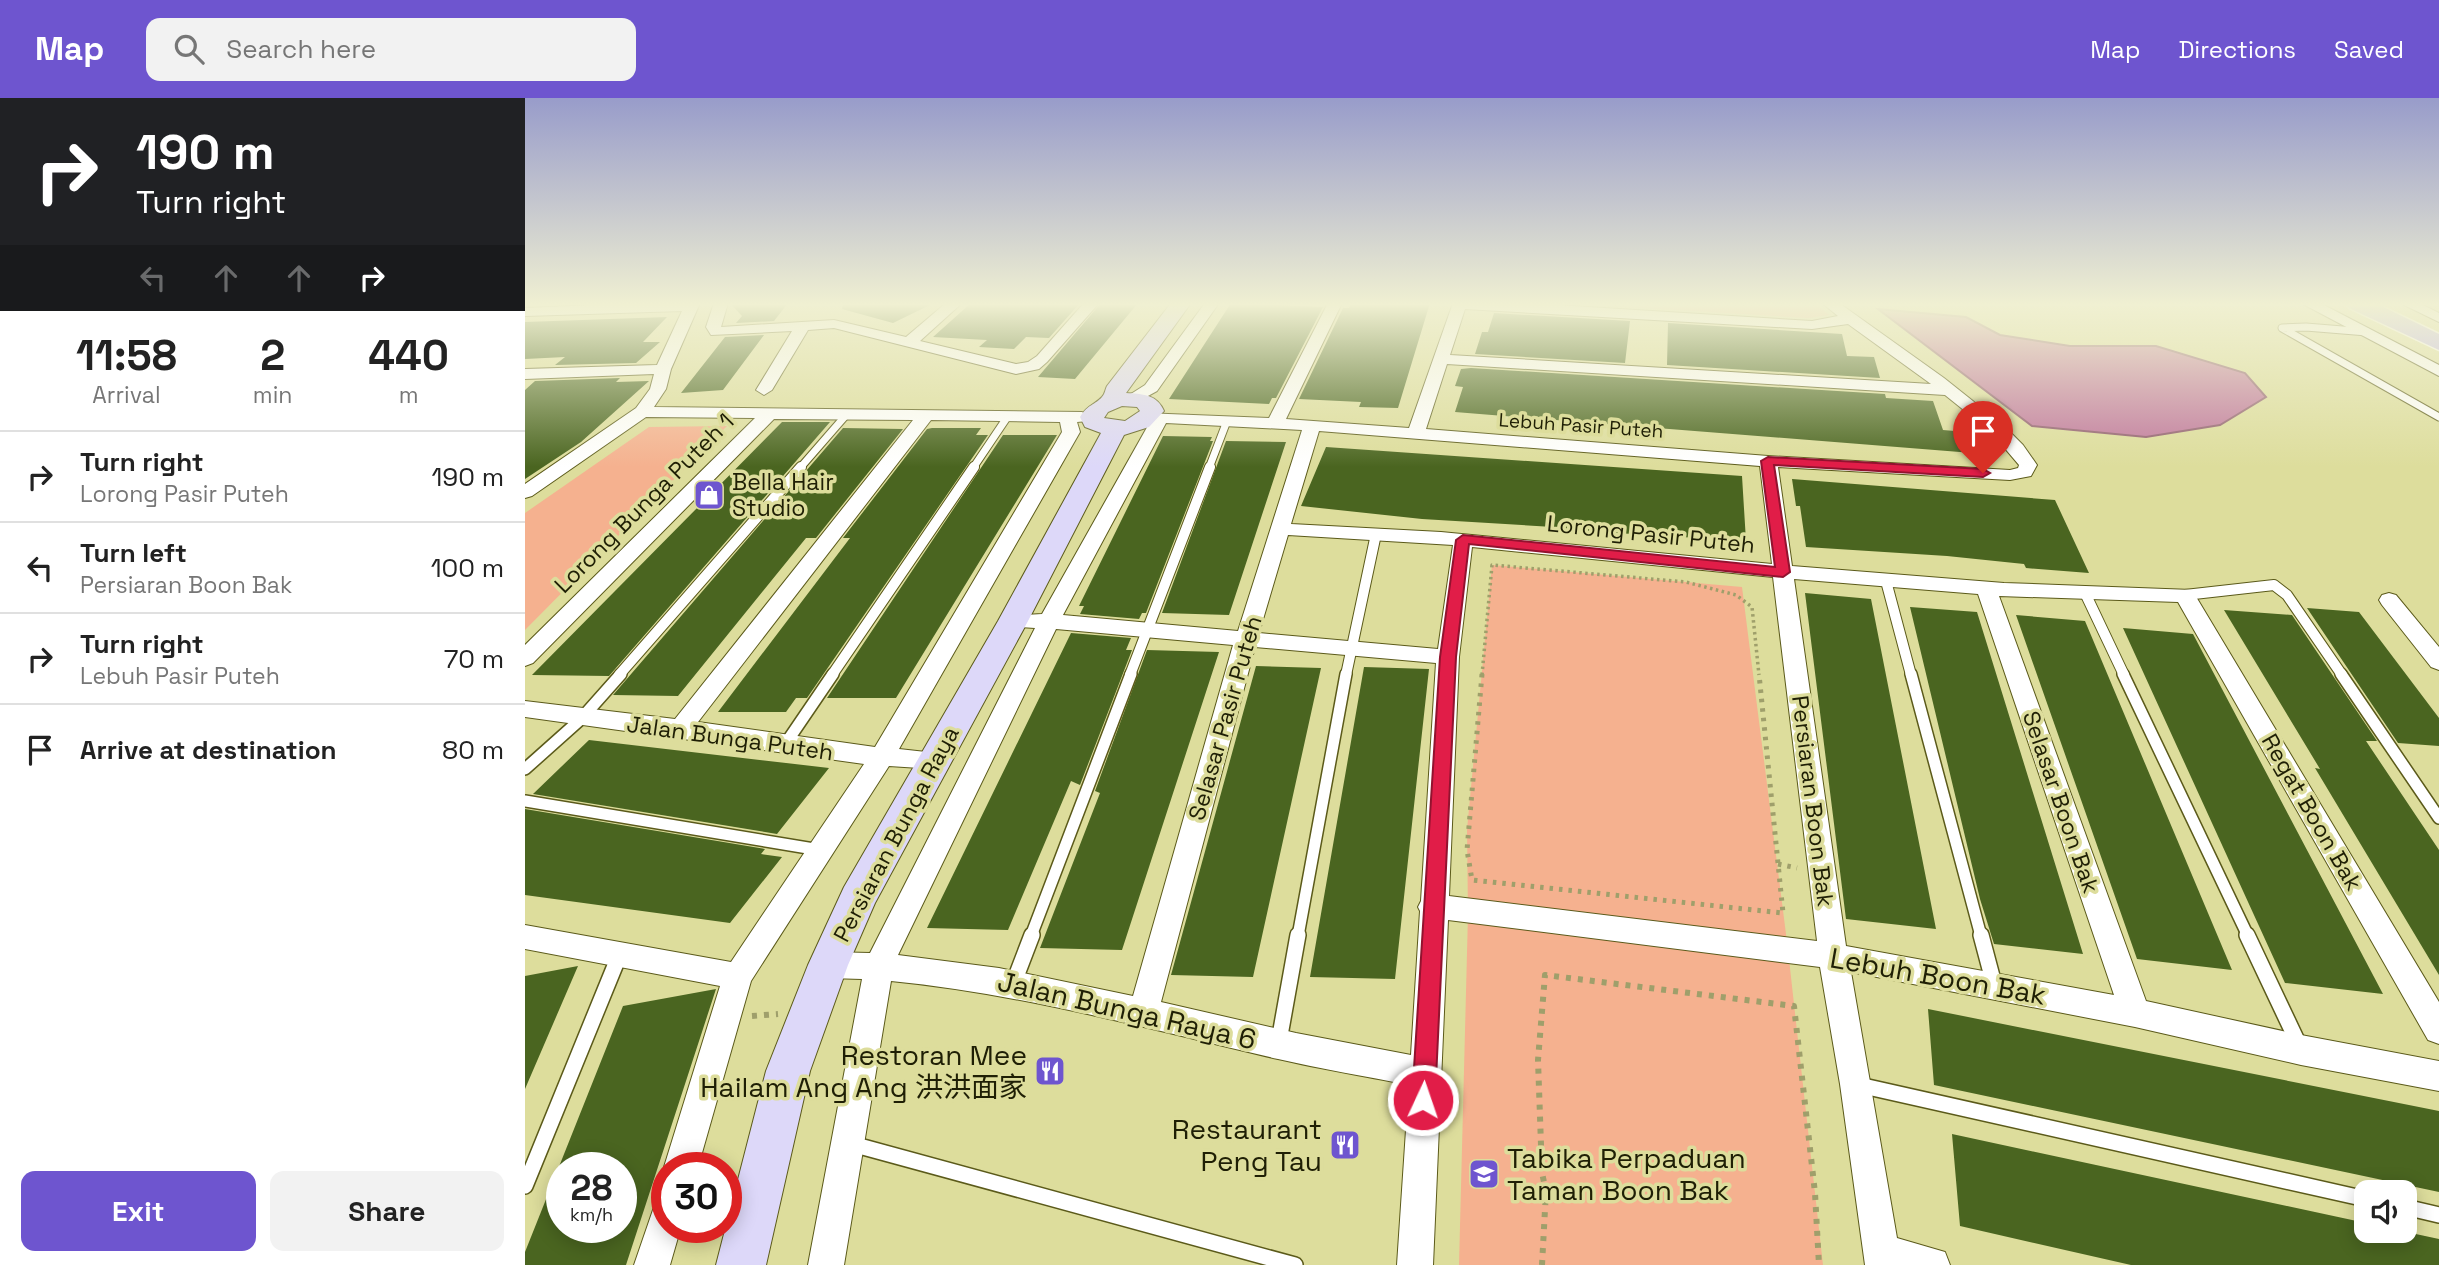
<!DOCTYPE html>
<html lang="en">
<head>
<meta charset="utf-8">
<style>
	:root { --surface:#fff; --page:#f2f2f2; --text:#222; --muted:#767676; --line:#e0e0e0; --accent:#6e55cf }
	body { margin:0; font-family:"Space Grotesk","Noto Sans SC",sans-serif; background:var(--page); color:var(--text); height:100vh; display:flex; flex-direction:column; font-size:26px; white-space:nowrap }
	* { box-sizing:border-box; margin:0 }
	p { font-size:23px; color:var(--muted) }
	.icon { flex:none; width:38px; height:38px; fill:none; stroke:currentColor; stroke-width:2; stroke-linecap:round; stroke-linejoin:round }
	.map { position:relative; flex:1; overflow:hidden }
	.side { display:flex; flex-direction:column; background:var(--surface); width:525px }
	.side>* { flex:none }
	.hud { background:#202124; color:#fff; overflow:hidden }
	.controls { position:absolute; left:1829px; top:1082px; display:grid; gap:14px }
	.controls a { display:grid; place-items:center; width:63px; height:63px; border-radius:14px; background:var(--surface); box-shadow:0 4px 18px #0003; font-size:35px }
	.speed { position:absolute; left:21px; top:1054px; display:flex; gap:14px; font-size:35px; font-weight:700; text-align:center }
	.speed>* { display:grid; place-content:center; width:91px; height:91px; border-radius:50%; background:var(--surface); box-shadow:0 4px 18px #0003; line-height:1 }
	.speed small { font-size:18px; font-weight:400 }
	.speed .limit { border:10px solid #d22; background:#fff; color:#111 }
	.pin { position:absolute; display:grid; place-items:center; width:60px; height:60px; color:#fff; margin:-72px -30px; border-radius:50% 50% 50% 0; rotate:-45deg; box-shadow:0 0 7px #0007 }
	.pin .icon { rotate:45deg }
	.me { position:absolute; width:77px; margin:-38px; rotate:3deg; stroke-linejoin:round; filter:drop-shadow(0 0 5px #0008) }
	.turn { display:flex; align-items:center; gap:24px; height:147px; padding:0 21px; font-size:32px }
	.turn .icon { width:91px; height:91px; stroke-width:2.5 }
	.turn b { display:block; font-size:49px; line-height:60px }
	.lanes { display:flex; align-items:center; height:66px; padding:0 21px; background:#0003; justify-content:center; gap:35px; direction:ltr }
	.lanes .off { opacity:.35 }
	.eta { display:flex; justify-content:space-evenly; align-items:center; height:119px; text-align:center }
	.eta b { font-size:42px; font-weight:800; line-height:49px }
	.button { display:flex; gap:14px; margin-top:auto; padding:14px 21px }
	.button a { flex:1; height:80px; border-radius:14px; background:var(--accent); color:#fff; font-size:28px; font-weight:800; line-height:80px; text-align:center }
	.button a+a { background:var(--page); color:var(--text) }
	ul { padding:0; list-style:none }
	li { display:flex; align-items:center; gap:21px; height:91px; padding:0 21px; border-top:2px solid var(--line) }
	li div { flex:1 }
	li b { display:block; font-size:26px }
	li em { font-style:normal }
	header { display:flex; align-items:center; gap:42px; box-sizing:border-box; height:98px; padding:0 35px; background:var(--accent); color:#fff }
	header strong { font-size:33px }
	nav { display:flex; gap:38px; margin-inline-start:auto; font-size:24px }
	.search { width:490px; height:63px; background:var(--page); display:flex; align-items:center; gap:18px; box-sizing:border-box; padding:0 24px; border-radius:14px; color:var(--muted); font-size:26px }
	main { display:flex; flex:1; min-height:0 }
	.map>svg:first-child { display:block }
</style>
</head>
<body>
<header>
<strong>Map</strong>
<div class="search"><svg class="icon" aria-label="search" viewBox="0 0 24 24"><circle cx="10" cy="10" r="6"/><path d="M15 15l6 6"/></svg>Search here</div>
<nav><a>Map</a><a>Directions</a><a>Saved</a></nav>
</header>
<main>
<section class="side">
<div class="hud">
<div class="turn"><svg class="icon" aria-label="right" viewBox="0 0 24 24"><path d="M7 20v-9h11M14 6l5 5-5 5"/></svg><div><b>190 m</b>Turn right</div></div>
<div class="lanes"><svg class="icon off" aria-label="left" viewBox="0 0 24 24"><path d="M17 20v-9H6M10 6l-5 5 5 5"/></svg><svg class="icon off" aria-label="ahead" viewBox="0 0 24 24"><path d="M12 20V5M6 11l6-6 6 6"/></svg><svg class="icon off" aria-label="ahead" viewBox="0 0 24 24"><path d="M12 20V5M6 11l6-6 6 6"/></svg><svg class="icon" aria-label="right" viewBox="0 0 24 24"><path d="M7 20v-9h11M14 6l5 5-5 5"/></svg></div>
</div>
<div class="eta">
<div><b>11:58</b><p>Arrival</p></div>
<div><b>2</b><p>min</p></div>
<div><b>440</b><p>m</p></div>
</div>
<ul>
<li><svg class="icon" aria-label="right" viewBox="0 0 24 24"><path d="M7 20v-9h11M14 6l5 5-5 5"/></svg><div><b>Turn right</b><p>Lorong Pasir Puteh</p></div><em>190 m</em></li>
<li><svg class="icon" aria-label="left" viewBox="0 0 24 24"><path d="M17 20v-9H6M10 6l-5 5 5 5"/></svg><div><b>Turn left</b><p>Persiaran Boon Bak</p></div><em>100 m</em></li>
<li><svg class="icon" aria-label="right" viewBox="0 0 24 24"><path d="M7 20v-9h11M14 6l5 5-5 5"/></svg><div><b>Turn right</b><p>Lebuh Pasir Puteh</p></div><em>70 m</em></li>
<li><svg class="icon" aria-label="arrive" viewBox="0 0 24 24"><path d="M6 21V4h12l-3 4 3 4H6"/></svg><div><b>Arrive at destination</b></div><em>80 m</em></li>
</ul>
<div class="button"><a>Exit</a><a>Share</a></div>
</section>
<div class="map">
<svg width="1914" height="1167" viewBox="0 0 1914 1167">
	<rect width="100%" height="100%" fill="#dddd9c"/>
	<path fill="#f5b18f" d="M1037 205H1290L1304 217 1283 220Z
		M202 328 0 532V415L124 329Z
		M967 467 1217 489 1263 852 1298 1167H934L943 816 942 732Z"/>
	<path fill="#c0789d" stroke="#905d6f" stroke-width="2" d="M1353 211 1441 219 1475 237 1545 248H1631L1720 275 1741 299 1695 327 1621 339 1507 328Z"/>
	<path fill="#4a6520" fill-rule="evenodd" d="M205 205H263L249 223 211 225 217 218Z
		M318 205H409L368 225 317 211Z
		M446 205H555L524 240 501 239 489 251 454 249 462 242 408 239Z
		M576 205H613L550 281 513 279Z
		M706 205 798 209 751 300H747L744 306 644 301Z
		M826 205H905L873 310 834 309 836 304 774 301 818 210H824Z
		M969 215 1105 223 1100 265 950 256 957 234H963Z
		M142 219 118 244H135L111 265 30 267 40 259 0 261V224Z
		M1143 225 1317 236 1322 258 1349 259 1355 280 1142 267Z
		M239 237 198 292 156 295 200 239Z
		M946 270 1360 296 1361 300 1408 303 1418 332 1453 335 1460 356 930 314 938 289 930 288 936 271Z
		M95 280 91 284 124 283 56 344 0 381V292L10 283Z
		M257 324H305L84 578 7 577Z
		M318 330 378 331 291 440H281L153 598 88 597Z
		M407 330H456L451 337H463L282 600H271L261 614H193L325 440H318L402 331Z
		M478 337H532L371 600H302Z
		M638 338 687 339 685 343H688L621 515H617L614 521 555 516 559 508H554Z
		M701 343 761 344 704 517 637 515Z
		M801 349 1217 378 1221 443 1027 431 1028 429 897 421 776 408Z
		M1267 381 1530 402 1564 475 1501 470 1499 466 1422 458 1281 449 1275 408H1271Z
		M1280 495 1346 501 1411 831 1321 821Z
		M1385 509 1452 514 1558 856 1469 846 1455 801Z
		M1782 510 1834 514 1914 620V648L1873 645Z
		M1699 512 1767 517 1852 643H1841L1914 752V877L1790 670 1795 671Z
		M1491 517 1560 523 1707 872 1612 861Z
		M1598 530 1668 536 1858 896 1760 885Z
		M546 535 606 540 601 552H607L555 687 546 683 483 832 402 830Z
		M622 552 694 554 597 852 515 850 575 695 570 693Z
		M731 568 796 570 728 879 646 877Z
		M839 569 904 571 870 881 785 879Z
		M64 642 304 670 252 736 8 696Z
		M0 711 240 751 236 756 257 759 205 825 0 797Z
		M53 868 0 991V878Z
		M191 891 101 1167H0V1154L98 908ZM37 1069H96V1129H37Z
		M1403 911 1914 1013V1094L1409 987Z
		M1427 1036 1841 1125V1132H1872L1914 1141V1167H1606L1435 1128Z"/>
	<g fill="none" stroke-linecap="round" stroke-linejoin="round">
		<g stroke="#5b5a1a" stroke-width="9">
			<path id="lane-far3" d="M1842 234 1781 229 1757 230 1914 319
				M275 370 322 316
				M448 370 483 318
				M684 370 702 323"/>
		</g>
		<g stroke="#5b5a1a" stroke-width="12">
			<path id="lane-far2" d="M1361 483 1386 577
				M1561 497 1599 577
				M1660 497 1749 487 1762 497 1817 577
				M94 577 276 369
				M307 577 449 369
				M605 577 685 369
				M821 577 851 436"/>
		</g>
		<g stroke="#5b5a1a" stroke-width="14">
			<path id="lane-far1" d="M1386 576 1456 838
				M1598 576 1723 838
				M1816 576 1914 720
				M259 648 308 576
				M0 671 56 621 96 576
				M0 703 295 752
				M506 838 606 576
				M773 838 821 576"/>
		</g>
		<g stroke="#5b5a1a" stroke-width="18">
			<path id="lane" d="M1456 837 1469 886
				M1722 837 1774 947
				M489 884 507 837
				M754 943 773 837
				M1334 987 1841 1101
				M327 1046 770 1167
				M0 1088 94 858
				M1880 1109 1914 1117"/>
		</g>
		<g stroke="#5b5a1a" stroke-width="2">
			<path id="street" d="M119 205H175L146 271 141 291 129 309 557 314 565 319 563 323 552 324 555 334 374 651 419 656 422 662 419 668 410 671 364 668 226 883 173 1069H142V1075L139 1069 195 888 0 851V827L206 864 339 666 0 619V603L150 621 388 322 249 321 8 565 0 568V547L230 320 121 319 7 398 0 400V386L111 310 125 291 129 276 0 281V271L132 267 157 213 0 218V210ZM406 322 535 324 537 334 350 649 173 624Z
				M189 205H203L196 229 309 222 381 239 421 205H437L395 243 491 266 503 264 512 258 559 205H574L522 264 514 271 491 276 309 230 283 232 247 292 239 297 231 292 267 233 186 237 181 229Z
				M680 205H694L632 293 612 304H600L598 301 620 287Z
				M803 205H817L761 321 884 330 928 205H997L1287 223 1313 218 1297 205H1314L1419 280 1478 327 1498 347 1512 367 1506 378 1485 382 1253 369 1267 468 1479 485 1667 492 1914 904V946L1903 942 1653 504 1474 498 1621 903 1776 937 1914 963V993L1776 967 1610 929 1326 874 1372 1140 1420 1154 1425 1167H1340L1315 986 1295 869 923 822 908 1167H872L884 987C840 978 796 971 753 961 624 931 498 896 366 883L319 1167H283L337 881 303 880 293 876 288 867 293 858 303 854 345 855 510 530 480 528 477 523 480 518 517 516 625 324 618 323 616 319 618 315 744 320ZM940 211 1287 231 1323 226 1406 286 925 257ZM922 266 1420 297 1466 334 1494 367 1493 370 1485 372 1243 358 901 331ZM641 325 777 332 713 533 538 517ZM794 333 1235 368 1247 466 916 434 766 426ZM763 437 928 447 913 551 734 535ZM947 449 1248 479 1292 843 924 798 934 559ZM1269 481 1453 496 1589 897 1321 848ZM531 531 708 547 608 898 474 870 373 857ZM730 549 911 565 896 803 893 809 895 813 886 957 771 935 636 904Z
				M1776 205H1795L1914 267V278Z
				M1875 205H1894L1914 215V224Z
				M1864 495 1871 497 1914 549V572L1906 569 1857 507 1854 502 1857 497Z
				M142 1101V1129H156L145 1167H109L130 1106Z"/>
		</g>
		<g stroke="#5b5a1a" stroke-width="2">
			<path id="secondary" d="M646 205H666L601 295C617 296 632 296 639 313L624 329 599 337 503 523 350 805 323 867 285 973 241 1167H191L241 973 283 867 319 789 473 523 576 335 560 329 555 319C563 306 570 307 577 299 580 296 580 292 582 288ZM597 308 612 309 615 313 600 323 579 320 583 314Z"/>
		</g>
		<g stroke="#fff" stroke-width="3">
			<path id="primary" d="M1821 205H1850L1914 236V252L1824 210Z"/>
		</g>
		<path stroke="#9f9f6b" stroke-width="3.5" stroke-dasharray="2.5 3.5" stroke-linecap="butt" d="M957 577 967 467 1161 484 1211 497 1227 509 1234 577"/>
		<path stroke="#9f9f6b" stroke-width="5" stroke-dasharray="3.5 6" stroke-linecap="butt" d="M957 576 942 752 947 782 1258 815 1234 576
			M1253 766 1272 770"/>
		<path stroke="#9f9f6b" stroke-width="6" stroke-dasharray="5 7" stroke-linecap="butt" d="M227 918 253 916
			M1017 1167 1021 1093 1017 1075 1013 962 1020 877 1269 908 1290 1095 1294 1167"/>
		<use href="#lane-far3" stroke="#fff" stroke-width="7"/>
		<use href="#lane-far2" stroke="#fff" stroke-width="10"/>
		<use href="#lane-far1" stroke="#fff" stroke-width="11"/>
		<use href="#lane" stroke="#fff" stroke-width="15"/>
		<use href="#street" fill="#fff" fill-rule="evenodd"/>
		<use href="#secondary" fill="#ddd8f9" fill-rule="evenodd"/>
		<use href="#primary" fill="#bbb0f4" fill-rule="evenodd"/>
	</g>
	<linearGradient id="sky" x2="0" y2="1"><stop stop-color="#989cca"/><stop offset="0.56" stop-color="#f0f0d2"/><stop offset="1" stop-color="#f0f0d2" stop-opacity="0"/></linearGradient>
	<rect width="1914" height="369" fill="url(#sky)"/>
	<path fill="#e11d48" stroke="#92132f" stroke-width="2" d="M1243 359 1458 371 1465 375 1458 379 1249 367 1265 474 1258 479 944 446 931 559 910 1002 906 1010 898 1014 890 1010 887 1002 915 559 931 442 938 437 1250 469 1236 363Z"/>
	<defs>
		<g id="shop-square" transform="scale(1.575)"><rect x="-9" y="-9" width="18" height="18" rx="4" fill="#6e55cf" stroke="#dddd9c"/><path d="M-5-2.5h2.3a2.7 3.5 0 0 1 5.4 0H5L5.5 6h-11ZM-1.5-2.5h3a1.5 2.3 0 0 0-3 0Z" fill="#fff"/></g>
		<g id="restaurant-square" transform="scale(1.575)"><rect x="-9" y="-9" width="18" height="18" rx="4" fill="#6e55cf" stroke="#dddd9c"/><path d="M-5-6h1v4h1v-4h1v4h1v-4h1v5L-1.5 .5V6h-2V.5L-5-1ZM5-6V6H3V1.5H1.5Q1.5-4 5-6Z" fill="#fff"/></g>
		<g id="school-square" transform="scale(1.575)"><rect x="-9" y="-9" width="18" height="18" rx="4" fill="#6e55cf" stroke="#dddd9c"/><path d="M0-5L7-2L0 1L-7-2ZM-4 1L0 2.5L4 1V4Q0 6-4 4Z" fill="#fff"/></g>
	</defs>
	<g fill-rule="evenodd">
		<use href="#shop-square" x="184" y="397"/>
		<use href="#restaurant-square" x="525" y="973"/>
		<use href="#restaurant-square" x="820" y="1047"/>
		<use href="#school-square" x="959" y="1076"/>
	</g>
	<g text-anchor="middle" stroke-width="7" stroke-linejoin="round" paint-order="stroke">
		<g font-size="19" fill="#1f1f05" stroke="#dddd9c">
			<text transform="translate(1056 327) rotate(4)" y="7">Lebuh Pasir Puteh</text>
		</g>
		<g font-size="23" fill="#1f1f05" stroke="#dddd9c" text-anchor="start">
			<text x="207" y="392">Bella Hair<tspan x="207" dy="26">Studio</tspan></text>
		</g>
		<g font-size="23" fill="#1f1f05" stroke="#dddd9c">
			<text transform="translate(119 405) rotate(-45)" y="8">Lorong Bunga Puteh 1</text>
			<text transform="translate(1126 436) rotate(6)" y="8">Lorong Pasir Puteh</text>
			<text transform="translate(700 620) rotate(-74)" y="8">Selasar Pasir Puteh</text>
			<text transform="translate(205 640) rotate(8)" y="8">Jalan Bunga Puteh</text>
			<text transform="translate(1288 703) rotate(83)" y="8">Persiaran Boon Bak</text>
			<text transform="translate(1536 704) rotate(71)" y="8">Selasar Boon Bak</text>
			<text transform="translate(1787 714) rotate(60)" y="8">Regat Boon Bak</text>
			<text transform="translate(371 736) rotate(-62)" y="8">Persiaran Bunga Raya</text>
		</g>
		<g font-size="28" fill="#1f1f05" stroke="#dddd9c">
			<text transform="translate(1413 878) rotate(10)" y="10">Lebuh Boon Bak</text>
			<text transform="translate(602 912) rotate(13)" y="10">Jalan Bunga Raya 6</text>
		</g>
		<g font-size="28" fill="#1f1f05" stroke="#dddd9c" text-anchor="end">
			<text x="502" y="967">Restoran Mee<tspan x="502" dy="32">Hailam Ang Ang 洪洪面家</tspan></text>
			<text x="797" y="1041">Restaurant<tspan x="797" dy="32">Peng Tau</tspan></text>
			<text x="982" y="1070" text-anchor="start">Tabika Perpaduan<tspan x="982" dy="32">Taman Boon Bak</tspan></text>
		</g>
	</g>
</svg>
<div class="controls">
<a><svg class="icon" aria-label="sound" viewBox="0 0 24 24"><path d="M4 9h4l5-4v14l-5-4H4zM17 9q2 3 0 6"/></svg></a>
</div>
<div class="speed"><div>28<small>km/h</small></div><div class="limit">30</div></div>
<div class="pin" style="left:1458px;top:375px;background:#d93025"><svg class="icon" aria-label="arrive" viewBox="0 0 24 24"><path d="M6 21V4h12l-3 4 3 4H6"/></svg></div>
<svg class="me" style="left:898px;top:1002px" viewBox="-20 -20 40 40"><circle r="17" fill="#e11d48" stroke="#fff" stroke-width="3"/><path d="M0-11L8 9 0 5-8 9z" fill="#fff"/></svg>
</div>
</main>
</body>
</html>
